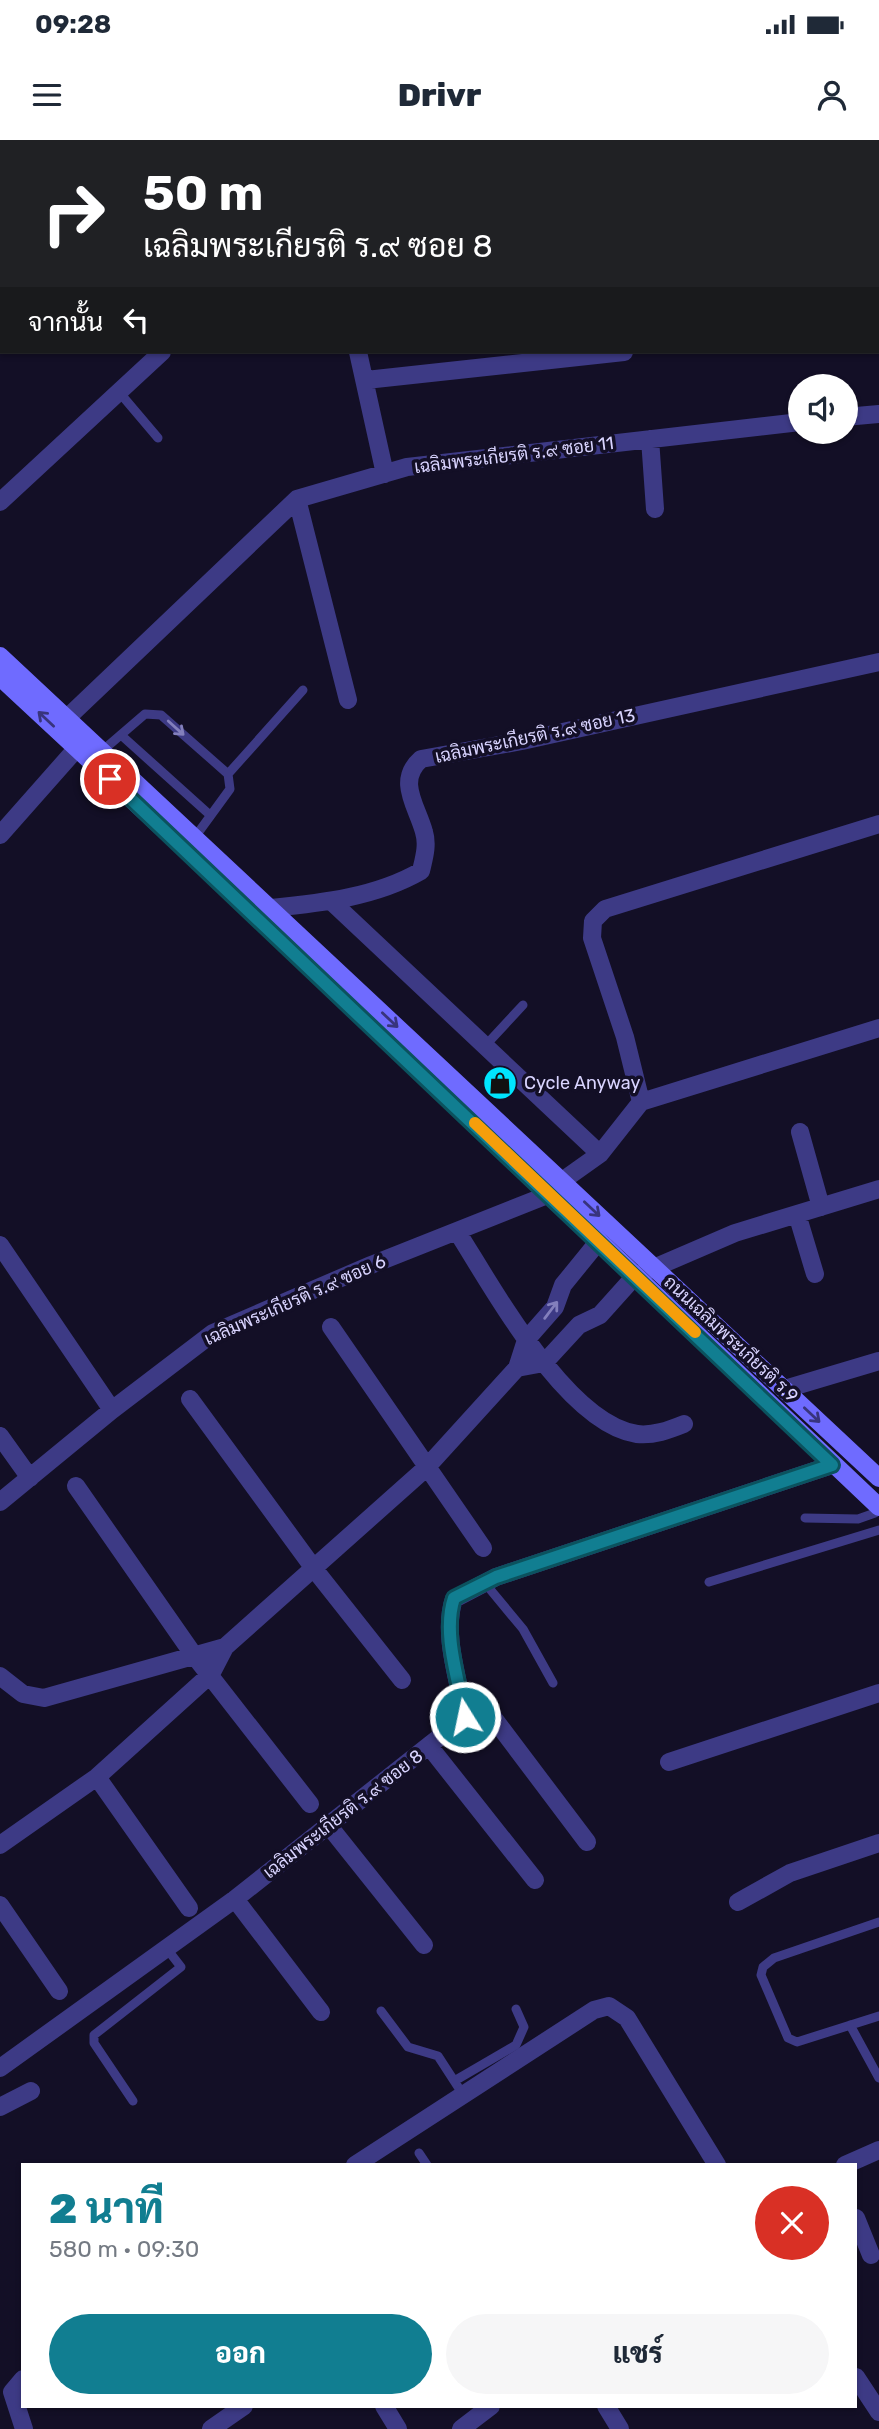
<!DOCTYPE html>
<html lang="th">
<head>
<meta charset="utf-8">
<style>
	:root { --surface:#fff; --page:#f6f6f7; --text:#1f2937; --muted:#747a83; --accent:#117e91 }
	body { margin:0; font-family:Rubik,Sarabun,sans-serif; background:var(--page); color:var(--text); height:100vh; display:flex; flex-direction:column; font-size:26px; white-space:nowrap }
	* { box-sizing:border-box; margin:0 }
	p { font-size:23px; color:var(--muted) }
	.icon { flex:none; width:38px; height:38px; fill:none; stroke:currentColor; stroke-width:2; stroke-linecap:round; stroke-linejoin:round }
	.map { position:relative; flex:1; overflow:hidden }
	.details { position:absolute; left:21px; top:2023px; width:836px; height:245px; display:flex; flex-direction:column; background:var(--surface); border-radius:0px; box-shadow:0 2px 5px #0004 }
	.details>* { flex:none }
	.banner { position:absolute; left:0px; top:0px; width:880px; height:214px; box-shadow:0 2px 5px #0004; background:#202124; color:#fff; overflow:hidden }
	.fabs { position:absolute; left:788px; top:234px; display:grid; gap:14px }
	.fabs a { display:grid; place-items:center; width:70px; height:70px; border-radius:50%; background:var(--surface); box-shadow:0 2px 5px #0004; font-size:35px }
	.pin { position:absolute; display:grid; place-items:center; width:60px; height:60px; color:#fff; margin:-30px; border:4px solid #fff; border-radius:50%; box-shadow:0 2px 7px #0007 }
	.me { position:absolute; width:77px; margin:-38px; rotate:350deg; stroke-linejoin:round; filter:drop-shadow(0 0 5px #0008) }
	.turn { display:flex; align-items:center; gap:24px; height:147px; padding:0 28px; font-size:32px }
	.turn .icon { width:91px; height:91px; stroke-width:2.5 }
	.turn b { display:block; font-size:49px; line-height:60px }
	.then { display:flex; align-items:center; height:66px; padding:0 28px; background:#0003; gap:14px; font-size:26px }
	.round { display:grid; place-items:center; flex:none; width:74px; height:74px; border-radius:37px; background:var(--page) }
	.summary { display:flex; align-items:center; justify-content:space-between; height:119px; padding:0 28px }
	h1 { font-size:42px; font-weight:800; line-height:52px; color:var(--accent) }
	.primary-button { display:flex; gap:14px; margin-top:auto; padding:14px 28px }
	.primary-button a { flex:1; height:80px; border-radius:42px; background:var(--accent); color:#fff; font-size:28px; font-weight:800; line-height:80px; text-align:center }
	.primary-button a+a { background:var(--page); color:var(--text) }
	.status { display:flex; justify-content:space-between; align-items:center; height:49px; padding:0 35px; background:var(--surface); direction:ltr }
	.status svg { height:19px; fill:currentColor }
	header { display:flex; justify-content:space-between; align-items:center; height:91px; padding:0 28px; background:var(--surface); font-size:32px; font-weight:800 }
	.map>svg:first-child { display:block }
</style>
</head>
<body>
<div class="status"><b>09:28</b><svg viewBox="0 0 49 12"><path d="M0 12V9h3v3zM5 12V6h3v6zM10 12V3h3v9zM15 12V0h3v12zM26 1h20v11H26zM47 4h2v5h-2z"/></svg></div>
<header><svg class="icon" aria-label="menu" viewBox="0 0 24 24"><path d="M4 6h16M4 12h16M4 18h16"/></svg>Drivr<svg class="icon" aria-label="person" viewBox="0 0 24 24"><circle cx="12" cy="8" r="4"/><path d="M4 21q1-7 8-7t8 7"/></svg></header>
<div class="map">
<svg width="879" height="2289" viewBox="0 0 879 2289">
	<rect width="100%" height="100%" fill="#130f26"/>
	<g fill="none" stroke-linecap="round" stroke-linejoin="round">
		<path stroke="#3d3a85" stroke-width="9" d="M28 0V2
			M0 68 2 65
			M119 252 158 298
			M121 595 210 675
			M102 611 145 574 161 575 228 634 230 649 195 697
			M228 634 303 550
			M485 906 523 865
			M805 1378 858 1379 875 1373 879 1366
			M484 1442 523 1489 553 1543
			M709 1442 879 1390
			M879 1782 774 1818 763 1827 761 1835 788 1898 797 1902 879 1876
			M381 1871 408 1907 438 1916 462 1953
			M850 1885 879 1938
			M456 1940 516 1905 524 1887 516 1869
			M133 1961 94 1903V1895L181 1827 167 1809
			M419 2013 427 2025"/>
		<path stroke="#3d3a85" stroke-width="18" d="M301 0 302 2
			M878 5H879
			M878 180H879
			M358 212 385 334
			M366 240 624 212
			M845 277 879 274
			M650 299 655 369
			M297 359 348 560
			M0 362 162 212
			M67 578 297 359 407 327 800 282
			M879 684 605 769 593 781 592 798 625 897 641 962 879 888
			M0 695 77 608
			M332 762 600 1014
			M271 768C322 763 376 757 421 731 424 718 428 705 424 692 417 666 396 641 421 619L522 601 879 522
			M800 992 821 1067
			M797 1074 815 1134
			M458 1093C493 1148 567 1284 637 1294 653 1296 669 1290 684 1284
			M0 1105 112 1270
			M331 1187 483 1408
			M517 1228 544 1223 579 1185 600 1175 635 1136 735 1093 879 1049
			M785 1249 879 1221
			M190 1259 315 1430 402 1540
			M0 1296 30 1338
			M76 1346 193 1514 310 1664
			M0 1362 112 1270 213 1193 371 1125 550 1054 562 1041 600 1014 641 962
			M0 1536 23 1554 44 1558 225 1507
			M465 1577 480 1573 492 1576 587 1702
			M429 1606 535 1740
			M669 1622 879 1553
			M97 1637 189 1768
			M329 1686 424 1805
			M0 1705 97 1637 211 1534 225 1507 426 1328 517 1228 526 1200 555 1167 563 1145 598 1102
			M235 1759 321 1872
			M738 1762 790 1733 879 1703
			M0 1765 59 1851
			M0 1928 235 1759 465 1577C459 1541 442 1494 454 1459L496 1437 832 1325
			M0 1967 31 1951
			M355 2025 594 1870 609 1866 627 1878 717 2025
			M845 2025 879 2010
			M856 2078 871 2115
			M856 2237 879 2272
			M23 2239 12 2252 24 2289
			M384 2266 398 2289
			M606 2266 620 2289
			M211 2289 244 2266
			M461 2289 491 2266"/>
		<path stroke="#6f6bff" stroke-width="18" d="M0 516 879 1338
			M0 537 255 774 879 1367"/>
	</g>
	<defs><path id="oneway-shaft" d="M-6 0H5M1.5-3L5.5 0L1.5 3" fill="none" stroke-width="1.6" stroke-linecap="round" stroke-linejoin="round" transform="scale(1.75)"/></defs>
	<g stroke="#38347d">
		<use href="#oneway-shaft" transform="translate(46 579) rotate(-137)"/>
		<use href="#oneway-shaft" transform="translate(390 880) rotate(43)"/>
		<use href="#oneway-shaft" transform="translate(592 1069) rotate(43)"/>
		<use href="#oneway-shaft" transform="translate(812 1275) rotate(43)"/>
	</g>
	<g stroke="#837fbc">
		<use href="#oneway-shaft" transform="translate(176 588) rotate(42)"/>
		<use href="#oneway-shaft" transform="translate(551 1170) rotate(-53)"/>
	</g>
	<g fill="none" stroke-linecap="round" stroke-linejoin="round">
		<g stroke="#0b525e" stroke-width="18">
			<path id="route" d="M110 639 832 1325 496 1437 454 1458C442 1494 459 1540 465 1577"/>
		</g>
		<use href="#route" stroke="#117e91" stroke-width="12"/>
		<path stroke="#f59e0b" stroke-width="12" d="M475 983 695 1192"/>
	</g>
	<defs>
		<g id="shop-disc" transform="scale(1.75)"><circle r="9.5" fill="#00e5ff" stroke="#130f26"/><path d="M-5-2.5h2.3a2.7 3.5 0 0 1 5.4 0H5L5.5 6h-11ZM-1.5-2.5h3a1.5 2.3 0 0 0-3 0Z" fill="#111"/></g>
	</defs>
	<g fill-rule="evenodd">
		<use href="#shop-disc" x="500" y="943"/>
	</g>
	<g text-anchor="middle" stroke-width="7" stroke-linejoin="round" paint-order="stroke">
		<g font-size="18" fill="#d9d4ff" stroke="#130f26">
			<text transform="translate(514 315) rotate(-7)" y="6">เฉลิมพระเกียรติ ร.๙ ซอย 11</text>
			<text transform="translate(535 596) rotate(-12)" y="6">เฉลิมพระเกียรติ ร.๙ ซอย 13</text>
			<text transform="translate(295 1160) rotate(-24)" y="6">เฉลิมพระเกียรติ ร.๙ ซอย 6</text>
			<text transform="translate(731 1199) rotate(43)" y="6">ถนนเฉลิมพระเกียรติ ร.9</text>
			<text transform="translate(343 1674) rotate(-38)" y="6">เฉลิมพระเกียรติ ร.๙ ซอย 8</text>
		</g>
		<g font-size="18" fill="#d9d4ff" stroke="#130f26" text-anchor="start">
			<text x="524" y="949">Cycle Anyway</text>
		</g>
	</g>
</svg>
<div class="fabs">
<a><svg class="icon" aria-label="sound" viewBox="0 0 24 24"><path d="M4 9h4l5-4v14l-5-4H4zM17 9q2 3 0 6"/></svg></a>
</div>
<div class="pin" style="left:110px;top:639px;background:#d93025"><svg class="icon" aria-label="arrive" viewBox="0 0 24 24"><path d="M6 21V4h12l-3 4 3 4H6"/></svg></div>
<svg class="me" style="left:465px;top:1577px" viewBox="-20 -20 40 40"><circle r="17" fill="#117e91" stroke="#fff" stroke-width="3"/><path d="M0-11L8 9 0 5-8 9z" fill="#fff"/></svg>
<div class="banner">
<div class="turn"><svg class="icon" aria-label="right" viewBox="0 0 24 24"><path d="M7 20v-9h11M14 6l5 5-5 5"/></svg><div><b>50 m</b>เฉลิมพระเกียรติ ร.๙ ซอย 8</div></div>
<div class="then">จากนั้น<svg class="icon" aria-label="left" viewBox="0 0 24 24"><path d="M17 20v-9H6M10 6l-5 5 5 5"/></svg></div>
</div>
<section class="details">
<div class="summary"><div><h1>2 นาที</h1><p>580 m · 09:30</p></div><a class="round" style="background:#d93025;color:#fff"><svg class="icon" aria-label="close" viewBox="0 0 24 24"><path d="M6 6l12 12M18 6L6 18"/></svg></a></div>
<div class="primary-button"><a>ออก</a><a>แชร์</a></div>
</section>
</div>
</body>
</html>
